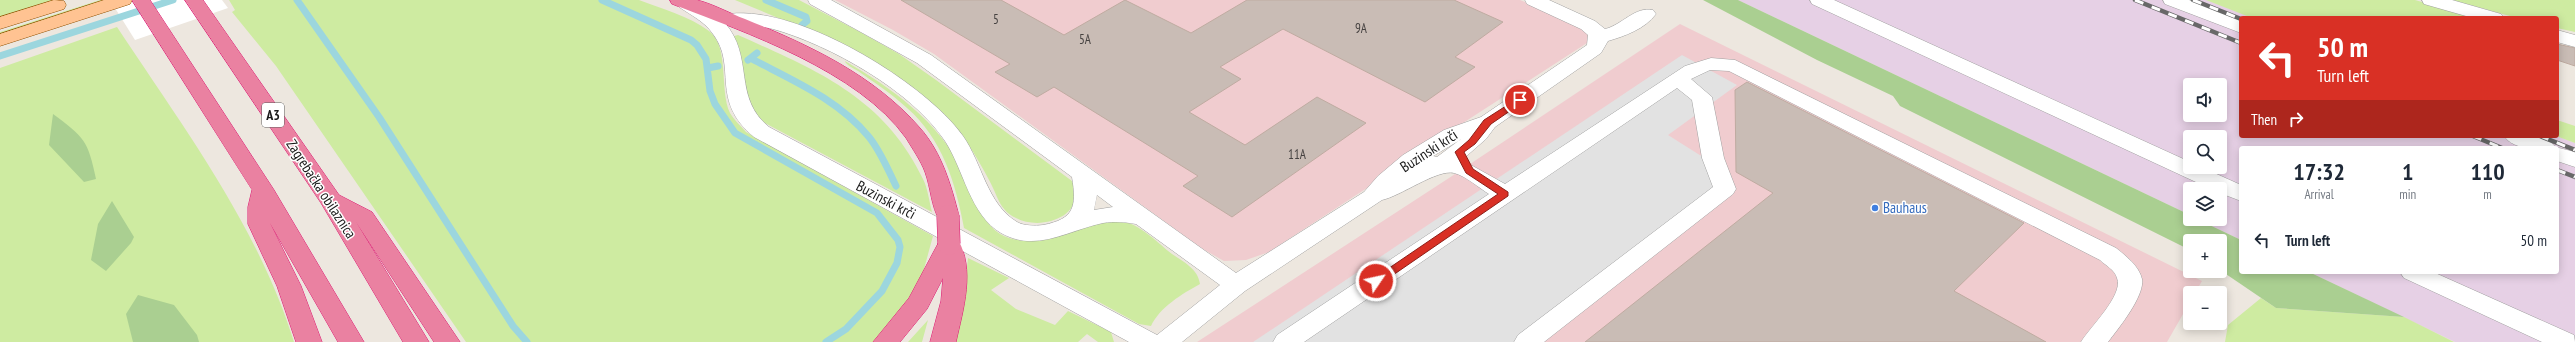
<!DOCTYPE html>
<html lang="en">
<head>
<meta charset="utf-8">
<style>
	:root { --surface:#fff; --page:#f6f6f7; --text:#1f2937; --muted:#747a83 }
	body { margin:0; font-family:"PT Sans Narrow",sans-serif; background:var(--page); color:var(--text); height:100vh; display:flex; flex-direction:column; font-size:15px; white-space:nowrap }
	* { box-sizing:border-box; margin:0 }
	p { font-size:13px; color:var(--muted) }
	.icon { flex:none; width:22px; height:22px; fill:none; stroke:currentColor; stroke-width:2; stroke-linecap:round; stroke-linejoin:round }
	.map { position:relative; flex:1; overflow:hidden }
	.sheet { position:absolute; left:2239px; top:146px; width:320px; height:128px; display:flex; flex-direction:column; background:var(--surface); border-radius:4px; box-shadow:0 2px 10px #0003 }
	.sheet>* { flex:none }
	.hud { position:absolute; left:2239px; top:16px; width:320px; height:122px; border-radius:4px; box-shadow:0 2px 10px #0003; background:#d93025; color:#fff; overflow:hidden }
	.tools { position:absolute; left:2183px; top:78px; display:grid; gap:8px }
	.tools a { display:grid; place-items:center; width:44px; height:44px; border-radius:4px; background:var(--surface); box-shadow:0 2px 10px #0003; font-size:20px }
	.pin { position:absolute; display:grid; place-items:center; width:34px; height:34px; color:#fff; margin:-17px; border:2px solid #fff; border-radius:50%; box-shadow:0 1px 4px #0007 }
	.me { position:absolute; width:44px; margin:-22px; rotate:56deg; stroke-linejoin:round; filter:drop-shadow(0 0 3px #0008) }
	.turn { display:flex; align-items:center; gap:14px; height:84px; padding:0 12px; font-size:18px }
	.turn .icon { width:52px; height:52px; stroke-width:2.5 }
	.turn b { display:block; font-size:28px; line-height:34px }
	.then { display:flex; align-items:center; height:38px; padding:0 12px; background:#0003; gap:8px; font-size:15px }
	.eta { display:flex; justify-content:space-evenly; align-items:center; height:68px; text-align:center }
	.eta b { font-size:24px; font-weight:700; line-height:28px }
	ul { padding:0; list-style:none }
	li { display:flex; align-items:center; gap:12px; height:52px; padding:0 12px }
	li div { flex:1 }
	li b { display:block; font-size:15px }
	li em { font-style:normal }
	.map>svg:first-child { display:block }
</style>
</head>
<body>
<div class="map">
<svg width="2575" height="342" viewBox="0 0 2575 342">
	<rect width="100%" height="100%" fill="#ede7df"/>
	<path fill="#f0cccf" d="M835 0H1520L1582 27 1588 36 1587 43 1415 154 1367 188 1269 252 1246 260 1224 261 1201 248 934 54 893 30Z
		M1680 24 2202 281 2195 293H2190V302L2167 342H1197L1449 178Z"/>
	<path fill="#e6d0e5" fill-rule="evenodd" d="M1738 0H2207L2253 18H2241V136H2557L2575 143V342H2455L2309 272H2557V148H2241V240L2197 219H2220V189H2190V215ZM2190 85H2220V115H2190ZM2190 137H2220V167H2190Z"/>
	<path fill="#ceeba1" d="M0 0H59L0 19Z
		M100 0H108L0 35V32Z
		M229 0H639C662 9 689 16 709 31 730 47 719 90 730 113 734 120 741 126 746 132L933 236 918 291 877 342H466L276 66 232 12 235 10Z
		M735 0H799L862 33 899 54 936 80 1072 181C1089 215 1042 232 1016 218 999 210 998 196 989 180 978 159 965 137 949 120 891 59 810 32 735 0Z
		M2206 0H2415L2478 18H2252Z
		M2452 0H2575V32L2557 28V18H2517Z
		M117 27C183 127 258 226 294 342H0V68Z
		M738 35C816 70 884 97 923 179 928 189 929 201 932 212L761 121 746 99 739 48 734 36Z
		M845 61C892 88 938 121 963 171 975 195 981 229 1009 238 1053 252 1086 215 1125 222 1142 226 1159 244 1172 254 1184 262 1198 269 1200 284 1182 294 1160 307 1151 326L1139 324 964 228C956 184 942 138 907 108 892 94 875 83 858 71 854 69 845 64 845 61Z
		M2557 120 2575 126V143L2556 136Z
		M968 258 1009 278 991 290 1016 309 1055 325 1068 311 1111 332 1114 342H1098L1087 334 1078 342H953L963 301Z
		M2261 298 2276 308 2404 317 2454 342H2225L2228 325Z
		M928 320 922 342H908Z"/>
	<path fill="#aacf91" d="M1703 0H1738L2190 215V219H2197L2241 240V272H2309L2404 317 2276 308 2220 270V241H2190V250L1900 106 1893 96 1817 60Z
		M53 114C84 137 88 140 96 179L84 182 49 145Z
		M112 201 134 237 131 243 106 271 91 260 98 224Z
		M138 295 174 305 197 335 199 342H133L126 314Z"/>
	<path fill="#e2e2e2" d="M1682 55 1737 85 1668 135 1725 171 1721 187 1522 342H1253Z"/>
	<path fill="#fff" d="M110 0H222L228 8 135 40Z"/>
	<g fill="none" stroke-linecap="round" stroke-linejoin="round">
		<path stroke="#9cd6de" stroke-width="7" d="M297 0 379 117 513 326 527 342
			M602 0 691 40 697 45 706 59 710 91 715 104 735 133 877 213 898 240 900 247 897 263 882 291 846 329 826 342
			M766 0 806 17 807 21 802 25
			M0 56 173 0
			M752 59C794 81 839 100 869 137 881 152 888 170 896 186
			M748 60 757 53
			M708 68 718 66"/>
	</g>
	<path fill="#c9bcb5" stroke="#bfaba1" d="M901 0H1001L1064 35 1125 0 1191 33 1247 0H1454L1503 22 1455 57 1475 67 1425 102 1283 29 1220 67 1241 79 1189 112 1245 145 1317 97 1366 123 1232 217 1183 186 1198 176 1054 87 1037 97 995 72 1010 64Z
		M2557 44 2575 48V66L2557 60Z
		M1747 82 2024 223 1954 291 2046 342H1585L1773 193 1736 172 1735 90Z"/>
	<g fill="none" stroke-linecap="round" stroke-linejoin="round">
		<g stroke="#a1a1a1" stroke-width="1">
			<path id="minor" d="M679 0H694L720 19 723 15C791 0 925 82 963 136 982 163 987 204 1017 222 1024 226 1035 226 1043 225 1074 219 1077 207 1072 177L917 63 810 4 808 0H831L931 55 1236 273 1364 192 1378 176 1403 155 1444 130 1481 117 1587 45 1588 35 1581 29 1527 4 1525 0H1549L1595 21 1605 29C1622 25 1635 6 1653 10L1656 14C1645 29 1625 36 1608 41L1601 53 1495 127 1486 139 1462 160 1505 184 1685 66 1711 58 1735 60 2116 248C2126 256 2139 266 2142 279 2145 296 2118 329 2108 342H2081C2090 327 2124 295 2117 278 2115 270 2105 265 2100 260L1729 71 1710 70 1691 79 1712 97 1724 158 1736 189 1733 194 1544 342H1514L1518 335 1713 187 1702 158 1692 100 1677 88 1304 342H1273L1277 335 1489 194C1479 188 1466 176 1454 173 1437 169 1401 196 1382 200L1245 291 1182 342H1129L754 137C709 100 738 67 713 34 705 22 691 15 679 7L677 3ZM725 23C740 27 757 24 773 29 830 45 912 91 945 141 964 170 970 215 1001 233 1036 253 1069 230 1103 223 1115 221 1125 222 1136 224L1220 285 1157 335 769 127C732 97 755 58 725 23ZM1461 139 1437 157 1433 156 1460 140ZM1097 195 1113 207 1094 210Z
				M1810 0H1834L2190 162V167H2201L2241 185V201L2220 193V189H2211L1812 4Z
				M2163 0H2189L2241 20V33L2165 4Z
				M2422 0H2452L2501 14 2504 18H2473L2424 4Z
				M2557 30 2575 35V47L2557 42Z
				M2504 136C2519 136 2545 132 2555 147L2575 152V167L2557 161V148C2541 148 2515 152 2504 136Z
				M2400 272H2433L2574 335 2575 342H2542L2404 278Z"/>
		</g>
		<g stroke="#915000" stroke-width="1">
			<path id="major" d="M54 0 64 1 66 5 64 9 0 29V17Z
				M104 0H132L130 4 0 46V34Z"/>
		</g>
		<g stroke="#dc1b73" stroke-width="1">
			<path id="highway" d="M132 0H150L274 190 364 342H338L270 223 301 286 322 342H296L277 286 248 224V207L252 190Z
				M185 0H203L339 195 372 212 460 342H434L356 222 429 342H403L321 203Z
				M670 0C678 0 689 0 697 0 713 4 729 13 745 19 809 45 874 75 920 128 942 153 951 185 959 216L956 221 948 224 940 221C931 207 931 188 925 172 921 161 912 148 906 138 858 71 747 33 672 4Z
				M949 236 957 238C976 269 963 310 956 342H930L941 301 943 278 927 309 900 342H873L909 298 941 238Z"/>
		</g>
		<use href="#minor" fill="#fff" fill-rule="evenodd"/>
		<use href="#major" fill="#ffc392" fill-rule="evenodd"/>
		<use href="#highway" fill="#ea81a1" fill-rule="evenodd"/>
		<g stroke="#686868" stroke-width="4.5">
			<path id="rail" d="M2135 0 2241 43
				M2193 0 2241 19
				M2473 136 2502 148
				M2540 136 2575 150
				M2557 170 2575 177"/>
		</g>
		<use href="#rail" stroke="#fff" stroke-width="3" stroke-dasharray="9" stroke-linecap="butt"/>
		<g stroke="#dc1b73" stroke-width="23" stroke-linecap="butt">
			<path id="highway-bridge" d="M948 216 949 244"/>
		</g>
		<use href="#highway-bridge" stroke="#ea81a1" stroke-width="22"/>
	</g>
	<path fill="#d93025" stroke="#8d1f18" d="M1520 97 1523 98V102L1491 124 1475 144 1464 152 1473 169 1508 192V196L1380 284H1373V279L1498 194 1466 173 1455 152 1469 140 1484 120Z"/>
	<circle fill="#3f7fe0" stroke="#fff" stroke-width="1.5" cx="1875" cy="208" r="4"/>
	<g text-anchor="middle" stroke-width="3" stroke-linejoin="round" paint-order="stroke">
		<g font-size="13" fill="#464241">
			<text x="996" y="24">5</text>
			<text x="1361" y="33">9A</text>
			<text x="1085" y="44">5A</text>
			<text x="1297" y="159">11A</text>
		</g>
		<rect fill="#fff" stroke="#5f5f5f" stroke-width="1" x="262" y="103" width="22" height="24" rx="3"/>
		<g font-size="14" font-weight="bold" fill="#1a1a1a">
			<text x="273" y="120">A3</text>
		</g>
		<g font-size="15" fill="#1a1a1a" stroke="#fff">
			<text transform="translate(1429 151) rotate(-33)" y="5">Buzinski krči</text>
			<text transform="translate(321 189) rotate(57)" y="5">Zagrebačka obilaznica</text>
			<text transform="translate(886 200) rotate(28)" y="5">Buzinski krči</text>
		</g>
		<g font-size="15" fill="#366cbe" stroke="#fff" text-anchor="start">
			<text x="1883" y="213">Bauhaus</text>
		</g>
	</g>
</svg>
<div class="tools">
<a><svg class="icon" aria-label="sound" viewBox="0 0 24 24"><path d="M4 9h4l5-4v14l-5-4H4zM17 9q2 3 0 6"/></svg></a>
<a><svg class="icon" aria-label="search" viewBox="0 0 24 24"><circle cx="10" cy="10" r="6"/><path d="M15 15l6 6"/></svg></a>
<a><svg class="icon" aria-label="layers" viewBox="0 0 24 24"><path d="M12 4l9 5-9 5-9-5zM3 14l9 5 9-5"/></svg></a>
<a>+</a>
<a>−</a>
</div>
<div class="pin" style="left:1520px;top:100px;background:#d93025"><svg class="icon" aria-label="arrive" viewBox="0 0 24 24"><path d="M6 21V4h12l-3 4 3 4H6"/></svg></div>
<svg class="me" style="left:1376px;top:281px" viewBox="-20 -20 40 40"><circle r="17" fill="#d93025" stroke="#fff" stroke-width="3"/><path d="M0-11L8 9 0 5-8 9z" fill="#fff"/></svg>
<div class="hud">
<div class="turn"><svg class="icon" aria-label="left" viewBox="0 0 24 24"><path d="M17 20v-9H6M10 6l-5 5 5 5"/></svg><div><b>50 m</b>Turn left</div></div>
<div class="then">Then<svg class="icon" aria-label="right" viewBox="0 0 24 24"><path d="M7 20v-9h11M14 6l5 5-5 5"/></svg></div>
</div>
<section class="sheet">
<div class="eta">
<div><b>17:32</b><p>Arrival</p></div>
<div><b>1</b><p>min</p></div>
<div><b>110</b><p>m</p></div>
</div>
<ul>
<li><svg class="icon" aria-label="left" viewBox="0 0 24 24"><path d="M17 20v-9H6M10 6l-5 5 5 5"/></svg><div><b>Turn left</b></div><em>50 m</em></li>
</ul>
</section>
</div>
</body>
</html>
